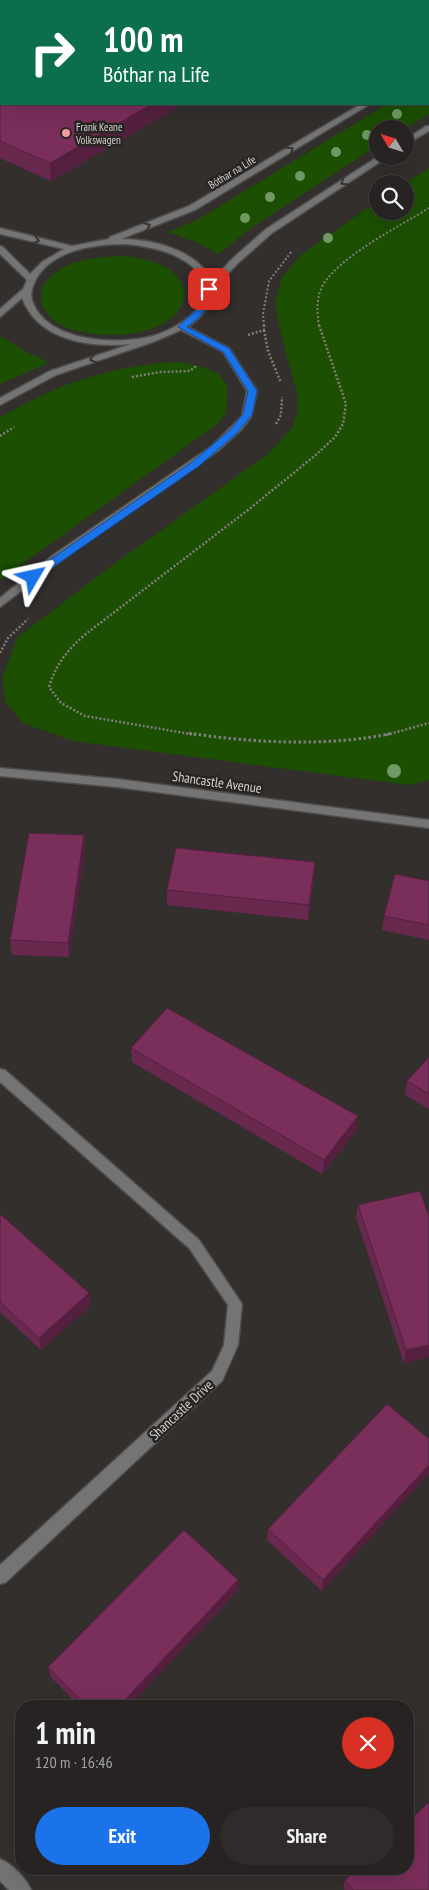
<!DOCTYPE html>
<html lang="en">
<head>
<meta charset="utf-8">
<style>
	:root { --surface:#262322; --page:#2e2b2a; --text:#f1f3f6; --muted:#a4a4a5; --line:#424040; --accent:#1a73e8 }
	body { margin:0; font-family:"PT Sans Narrow",sans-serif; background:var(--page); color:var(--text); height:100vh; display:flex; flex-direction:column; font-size:19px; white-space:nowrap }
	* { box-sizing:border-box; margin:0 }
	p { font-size:16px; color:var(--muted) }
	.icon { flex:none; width:28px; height:28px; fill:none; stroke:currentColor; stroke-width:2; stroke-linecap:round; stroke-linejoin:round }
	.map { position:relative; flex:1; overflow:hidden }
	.sheet { position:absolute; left:15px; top:1700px; width:399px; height:175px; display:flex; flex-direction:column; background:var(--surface); border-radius:20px; box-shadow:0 5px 20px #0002,0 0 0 1px var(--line) }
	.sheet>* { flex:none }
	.banner { position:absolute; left:0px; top:0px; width:430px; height:105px; box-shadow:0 5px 20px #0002,0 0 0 1px var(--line); background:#0b6e4f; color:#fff; overflow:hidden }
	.needle { width:32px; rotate:308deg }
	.tools { position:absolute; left:369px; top:120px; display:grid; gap:10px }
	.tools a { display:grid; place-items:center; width:45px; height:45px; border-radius:50%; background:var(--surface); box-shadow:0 5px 20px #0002,0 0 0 1px var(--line); font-size:25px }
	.pin { position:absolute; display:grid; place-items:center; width:42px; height:42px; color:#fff; margin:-21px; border-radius:10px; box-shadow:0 2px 8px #0006 }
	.me { position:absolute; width:55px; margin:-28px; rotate:54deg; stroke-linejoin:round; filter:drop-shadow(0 0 4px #0008) }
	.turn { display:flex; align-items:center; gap:18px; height:105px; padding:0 20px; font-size:22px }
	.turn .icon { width:65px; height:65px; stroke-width:2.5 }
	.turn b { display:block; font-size:35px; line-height:42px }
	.round { display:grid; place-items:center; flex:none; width:52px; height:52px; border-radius:26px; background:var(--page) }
	.headline { display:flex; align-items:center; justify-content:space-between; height:85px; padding:0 20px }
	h1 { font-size:30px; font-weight:700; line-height:38px }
	.button { display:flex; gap:10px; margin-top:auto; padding:10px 20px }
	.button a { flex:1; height:58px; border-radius:30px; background:var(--accent); color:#fff; font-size:20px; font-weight:700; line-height:58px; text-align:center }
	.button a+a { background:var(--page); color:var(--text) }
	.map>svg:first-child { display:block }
</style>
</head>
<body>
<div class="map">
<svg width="429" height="1890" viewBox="0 0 429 1890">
	<rect width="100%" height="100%" fill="#322f2d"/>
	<path fill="#1c4f02" d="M429 78V114L405 129H378L377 146 252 227 219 254 196 242 168 232 197 220 387 104H429Z
		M429 168V780L409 785 73 741 23 723 6 703 2 678 18 637 107 569 268 454 292 428 298 411 297 394 281 334 275 303 282 278 301 255 377 201 378 211H405L404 184Z
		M121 256C135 257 149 259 161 265 192 279 191 309 162 324 135 338 102 337 73 330 42 321 27 290 59 270 78 258 99 257 121 256Z
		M0 336 26 352 45 360 46 364 0 384Z
		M181 362 206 368 220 375 228 388 226 413 216 425 0 580V418C55 384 116 364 181 362Z"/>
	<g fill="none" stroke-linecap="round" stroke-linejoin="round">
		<g stroke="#4f4c4b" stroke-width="3">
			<path id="minor" d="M0 10H1V14H0Z
				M361 104H370L195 210 121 239C153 239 197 250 212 281L231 260 266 229 379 156H389L272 233 237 264 213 290 208 307 199 318 188 327 229 348 257 391 251 417 241 430 219 450 79 547 0 607V598L52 556 212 446 242 416 247 391 223 352 181 330 153 342 56 375 0 405V398L50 371 131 344C91 348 38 341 22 298L0 317V309L23 289 27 280 0 254V246L3 247 30 274 42 262 64 249 0 234V228L72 246 109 239 110 237 189 206ZM124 244C149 246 179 252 197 271 222 300 181 327 156 335 121 346 45 343 32 300 30 293 33 285 36 279 53 250 94 244 124 244Z
				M426 126H429V131L405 145V140Z
				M0 768 117 779 429 820V828L117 787 0 776Z
				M0 1069 5 1070 199 1240 242 1304 238 1345 222 1381 6 1582 0 1584V1565L212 1371 224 1345 228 1305 189 1248 0 1082Z
				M0 1859C12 1864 26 1878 31 1890H9L0 1881Z"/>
		</g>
		<path stroke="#807e7c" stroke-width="2" stroke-dasharray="2 2" stroke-linecap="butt" d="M264 326 263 314 269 281 292 251
			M319 326C317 312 316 297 323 285 340 256 400 226 429 208"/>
		<path stroke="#807e7c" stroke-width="2.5" stroke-dasharray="2 2" stroke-linecap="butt" d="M264 330 268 351 281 383
			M248 335 264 330V325
			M132 377 160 372 190 371 196 366
			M276 424 281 415 282 397
			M0 436 14 427
			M0 653 8 638 28 619
			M196 735 85 716 61 703 49 687C56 664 68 649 87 633L248 510 317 454 335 437 343 424 346 404 319 325
			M386 735 429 723"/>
		<path stroke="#807e7c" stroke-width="3" stroke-dasharray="2.5 2.5" stroke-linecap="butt" d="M189 733C250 743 332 747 393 733"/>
		<use href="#minor" fill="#737473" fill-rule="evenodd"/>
	</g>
	<g fill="#729963">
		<circle cx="397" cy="114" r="5"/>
		<circle cx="367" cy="135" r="5"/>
		<circle cx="336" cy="152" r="5"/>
		<circle cx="300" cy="176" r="5"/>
		<circle cx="270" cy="197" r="5"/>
		<circle cx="245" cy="218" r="5"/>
		<circle cx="328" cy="238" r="5"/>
		<circle cx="394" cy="771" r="7"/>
	</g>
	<path fill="#69284d" d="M267 0H398L396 1H270Z
		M0 54 1 104H176V108L51 181 0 158Z
		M85 850 69 957 12 955 10 940Z
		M315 862 314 877 308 920 167 905V890Z
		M429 881V940L382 930 384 916Z
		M131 1048 357 1130 322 1174 132 1062Z
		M429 1057V1109L405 1095 407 1081Z
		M358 1205 429 1216V1357L404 1363 356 1218Z
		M0 1214 89 1293 90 1306 41 1350 0 1312Z
		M429 1439 322 1591 267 1540 268 1529Z
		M238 1580V1591L129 1706H79L51 1677 48 1667Z
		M345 1880 429 1890H345L343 1888Z"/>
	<path fill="#55203f" d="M370 0H398L396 1H368Z
		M152 104H176V108L51 181 50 163Z
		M84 835 85 850 69 957 68 943Z
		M315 862 314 877 308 920 309 905Z
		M358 1116 357 1130 322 1174 324 1160Z
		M89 1293 90 1306 41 1350 39 1338Z
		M429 1345V1357L404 1363 406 1350Z
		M429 1465V1474L322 1591 323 1580Z
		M238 1580V1591L129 1706H119Z"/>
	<path fill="#7a2e5a" stroke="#55203f" d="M305 0H370L368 1H308Z
		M0 54 1 55V104H152L50 163 0 141Z
		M29 833 84 835 68 943 10 940Z
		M176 848 315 862 309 905 167 890Z
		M395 874 429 881V925L384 916Z
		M167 1008 358 1116 324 1160 131 1048Z
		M429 1057V1094L407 1081Z
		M420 1191 429 1216V1345L406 1350 358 1205Z
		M0 1214 89 1293 39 1338 0 1302Z
		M387 1404 429 1439V1465L323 1580 268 1529Z
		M184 1530 238 1580 119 1706H86L48 1667Z
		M429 1802V1890H353L345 1880 358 1869H408V1822Z"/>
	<defs><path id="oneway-chevron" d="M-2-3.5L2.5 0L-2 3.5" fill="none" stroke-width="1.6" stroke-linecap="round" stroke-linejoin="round" transform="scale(1.25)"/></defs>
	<g stroke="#373533">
		<use href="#oneway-chevron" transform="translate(290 150) rotate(-32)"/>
		<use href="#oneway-chevron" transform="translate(344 182) rotate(148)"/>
		<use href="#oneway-chevron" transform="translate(147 226) rotate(-20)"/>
		<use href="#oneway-chevron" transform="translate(36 240) rotate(14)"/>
		<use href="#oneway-chevron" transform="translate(93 359) rotate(161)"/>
	</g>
	<path fill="#1a73e8" stroke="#114b97" d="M209 286 213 289C210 307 202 316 187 327L229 348 257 391 252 415 236 434 199 466 36 579H29V574L192 462 230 430 243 414 248 391 223 352 178 327C192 312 201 312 205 289Z"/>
	<circle fill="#f59b9b" stroke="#282523" stroke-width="2" cx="66" cy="133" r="5"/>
	<g text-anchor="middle" stroke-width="5" stroke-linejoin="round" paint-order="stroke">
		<g font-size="11" fill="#d4d2d1" stroke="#282523" text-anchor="start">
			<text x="76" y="131">Frank Keane<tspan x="76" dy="13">Volkswagen</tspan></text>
		</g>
		<g font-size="11" fill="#d4d2d1" stroke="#282523">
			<text transform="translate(232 172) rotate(-31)" y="4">Bóthar na Life</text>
		</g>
		<g font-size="14" fill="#d4d2d1" stroke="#282523">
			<text transform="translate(217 782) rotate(8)" y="5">Shancastle Avenue</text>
			<text transform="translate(181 1410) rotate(-43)" y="5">Shancastle Drive</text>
		</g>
	</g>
</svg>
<div class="tools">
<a><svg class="needle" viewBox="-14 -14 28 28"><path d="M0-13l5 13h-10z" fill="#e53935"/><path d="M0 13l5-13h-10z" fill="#a4a4a5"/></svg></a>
<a><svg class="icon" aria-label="search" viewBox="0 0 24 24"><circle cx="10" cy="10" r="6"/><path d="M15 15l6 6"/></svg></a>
</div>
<div class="pin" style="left:209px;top:289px;background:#d93025"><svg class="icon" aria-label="arrive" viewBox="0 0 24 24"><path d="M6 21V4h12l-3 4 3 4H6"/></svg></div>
<svg class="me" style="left:33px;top:577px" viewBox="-20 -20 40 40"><path d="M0-17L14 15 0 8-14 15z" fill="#1a73e8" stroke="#fff" stroke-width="4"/></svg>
<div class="banner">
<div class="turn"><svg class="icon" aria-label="right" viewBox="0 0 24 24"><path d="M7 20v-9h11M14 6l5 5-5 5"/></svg><div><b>100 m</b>Bóthar na Life</div></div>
</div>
<section class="sheet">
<div class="headline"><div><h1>1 min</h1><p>120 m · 16:46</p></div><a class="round" style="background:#d93025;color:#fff"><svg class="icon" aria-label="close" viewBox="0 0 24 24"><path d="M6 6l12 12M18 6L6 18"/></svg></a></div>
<div class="button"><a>Exit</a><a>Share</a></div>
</section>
</div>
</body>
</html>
